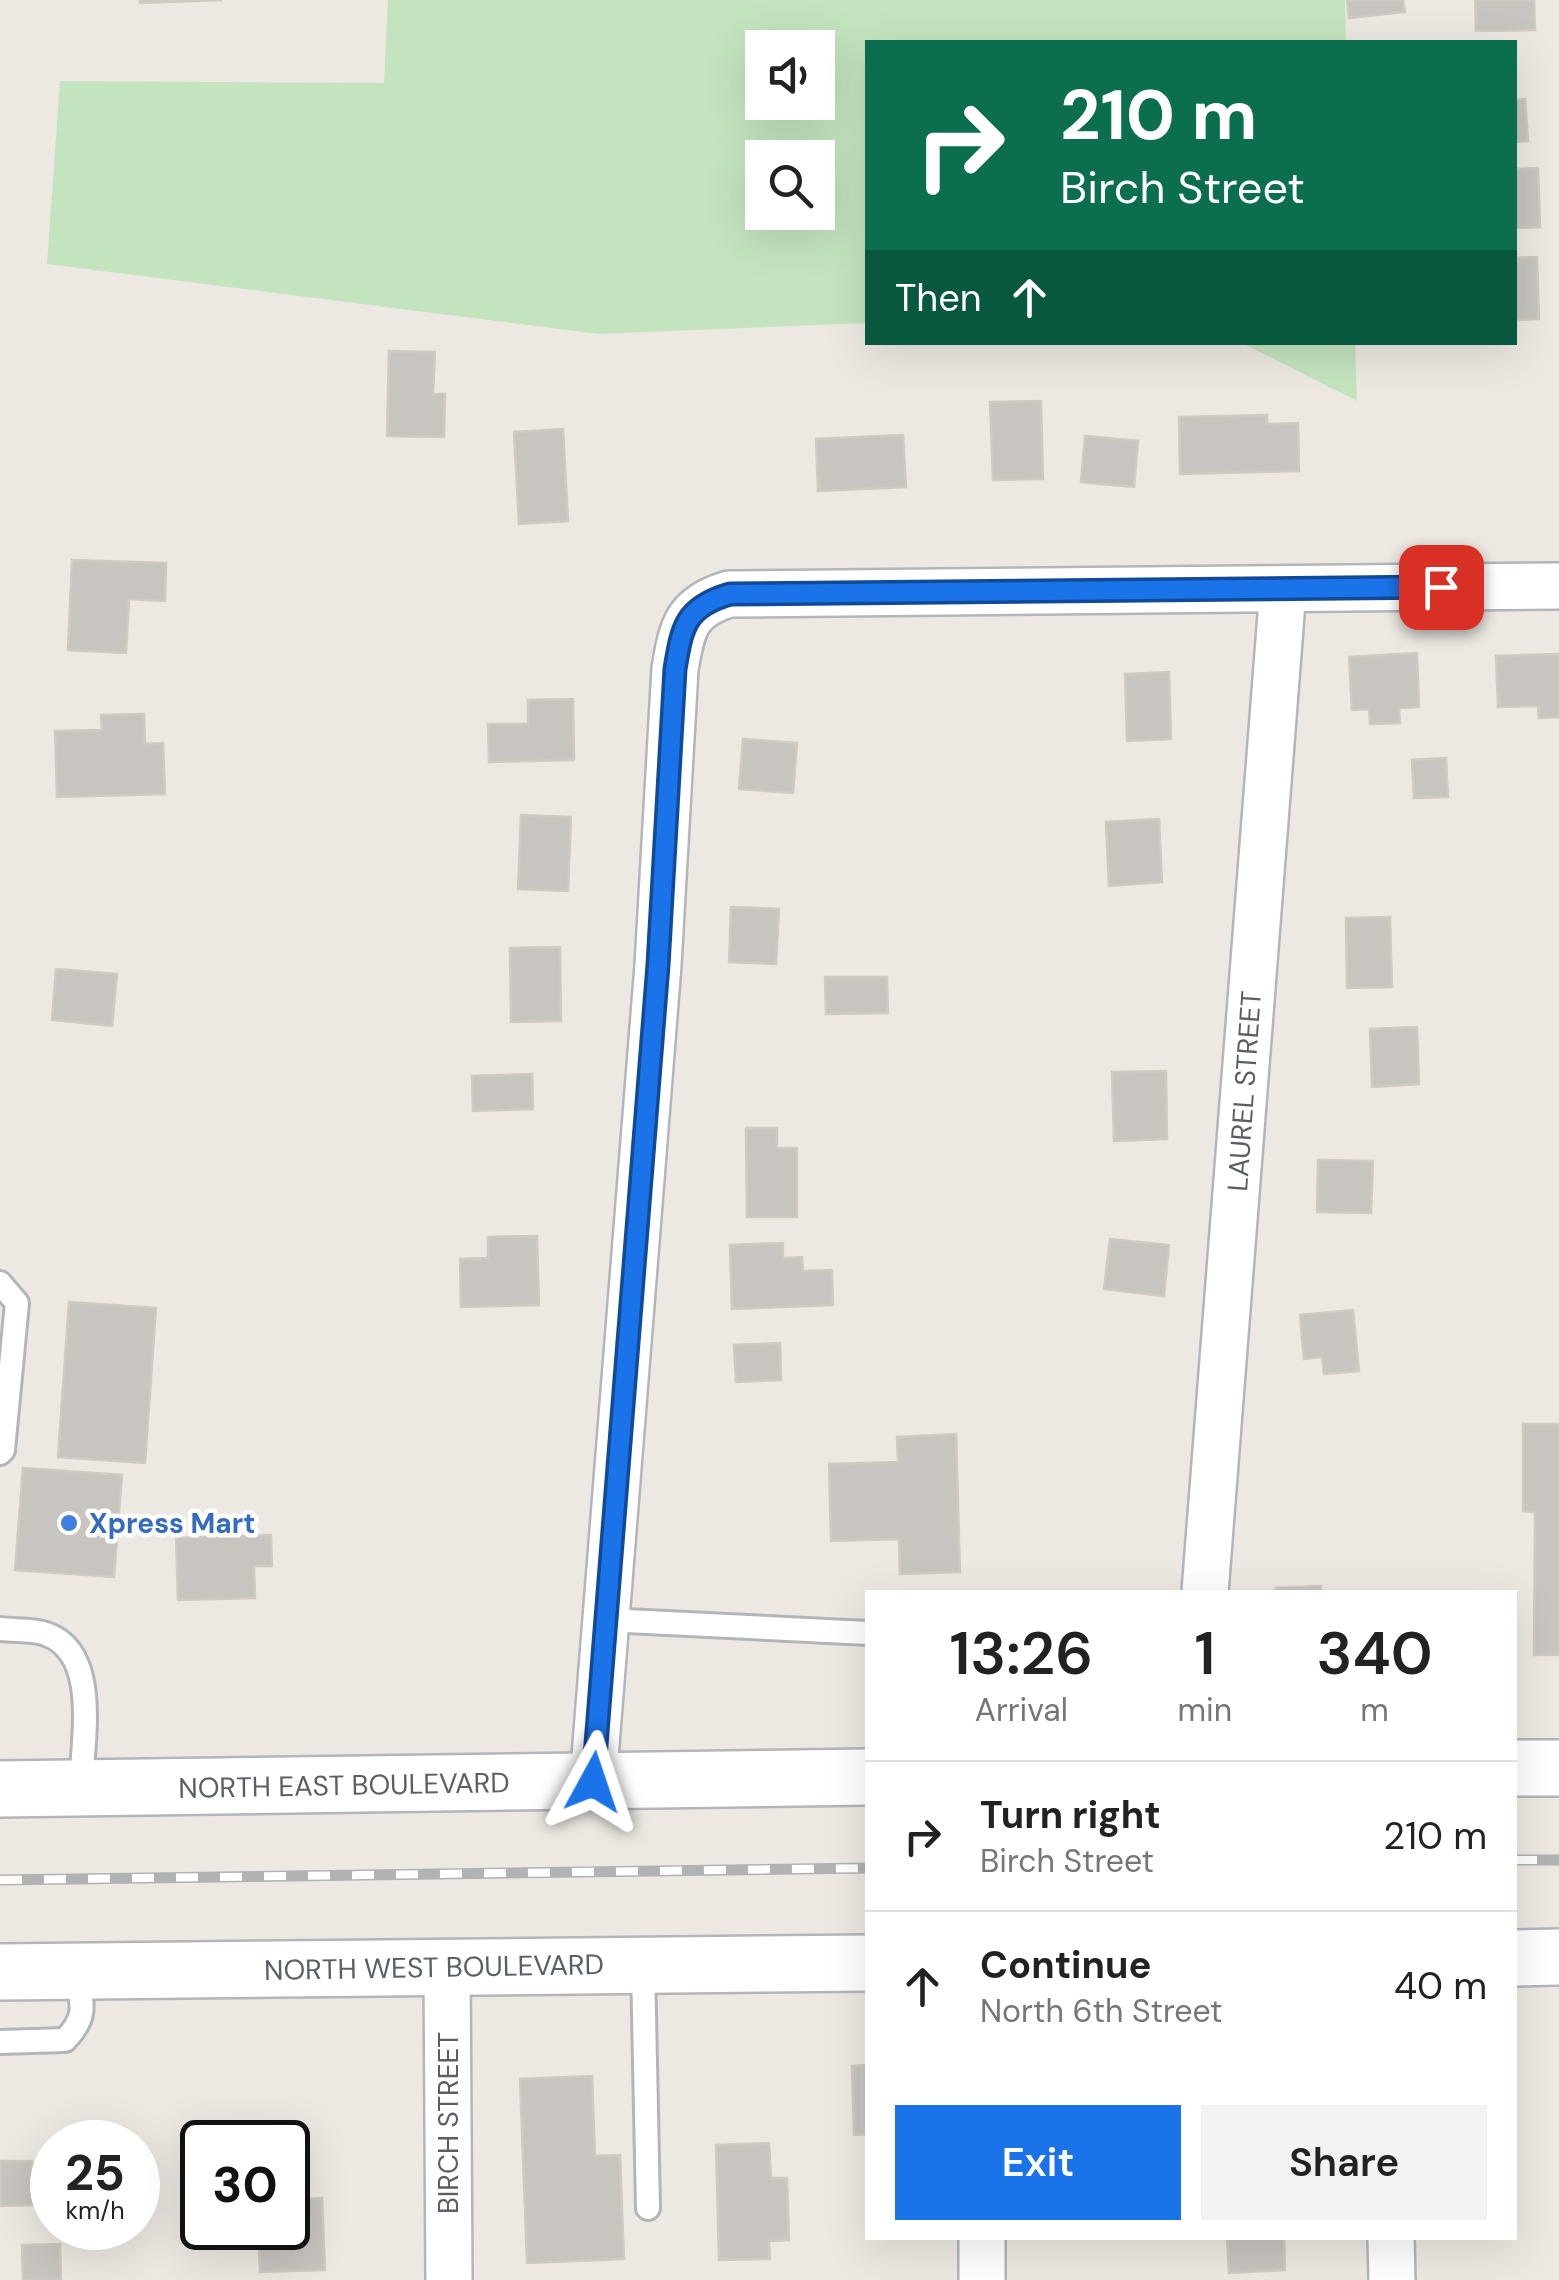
<!DOCTYPE html>
<html lang="en">
<head>
<meta charset="utf-8">
<style>
	:root { --surface:#fff; --page:#f2f2f2; --text:#222; --muted:#767676; --line:#e0e0e0; --accent:#1a73e8 }
	body { margin:0; font-family:"DM Sans",sans-serif; background:var(--page); color:var(--text); height:100vh; display:flex; flex-direction:column; font-size:38px; white-space:nowrap }
	* { box-sizing:border-box; margin:0 }
	p { font-size:32px; color:var(--muted) }
	.icon { flex:none; width:55px; height:55px; fill:none; stroke:currentColor; stroke-width:2; stroke-linecap:round; stroke-linejoin:round }
	.map { position:relative; flex:1; overflow:hidden }
	.sheet { position:absolute; left:865px; top:1590px; width:652px; height:650px; display:flex; flex-direction:column; background:var(--surface); border-radius:0px; box-shadow:0 10px 40px #0002 }
	.sheet>* { flex:none }
	.banner { position:absolute; left:865px; top:40px; width:652px; height:305px; border-radius:0px; box-shadow:0 10px 40px #0002; background:#0b6e4f; color:#fff; overflow:hidden }
	.controls { position:absolute; left:745px; top:30px; display:grid; gap:20px }
	.controls a { display:grid; place-items:center; width:90px; height:90px; border-radius:0px; background:var(--surface); box-shadow:0 10px 40px #0002; font-size:50px }
	.speed { position:absolute; left:30px; top:2120px; display:flex; gap:20px; font-size:50px; font-weight:700; text-align:center }
	.speed>* { display:grid; place-content:center; width:130px; height:130px; border-radius:50%; background:var(--surface); box-shadow:0 10px 40px #0002; line-height:1 }
	.speed small { font-size:25px; font-weight:400 }
	.speed .limit { border:5px solid #111; border-radius:15px; background:#fff; color:#111 }
	.pin { position:absolute; display:grid; place-items:center; width:85px; height:85px; color:#fff; margin:-42px; border-radius:20px; box-shadow:0 5px 15px #0006 }
	.me { position:absolute; width:110px; margin:-55px; rotate:5deg; stroke-linejoin:round; filter:drop-shadow(0 0 8px #0008) }
	.turn { display:flex; align-items:center; gap:35px; height:210px; padding:0 30px; font-size:45px }
	.turn .icon { width:130px; height:130px; stroke-width:2.5 }
	.turn b { display:block; font-size:70px; line-height:85px }
	.then { display:flex; align-items:center; height:95px; padding:0 30px; background:#0003; gap:20px; font-size:38px }
	.eta { display:flex; justify-content:space-evenly; align-items:center; height:170px; text-align:center }
	.eta b { font-size:60px; font-weight:600; line-height:70px }
	.primary-button { display:flex; gap:20px; margin-top:auto; padding:20px 30px }
	.primary-button a { flex:1; height:115px; border-radius:0px; background:var(--accent); color:#fff; font-size:40px; font-weight:600; line-height:115px; text-align:center }
	.primary-button a+a { background:var(--page); color:var(--text) }
	ul { padding:0; list-style:none }
	li { display:flex; align-items:center; gap:30px; height:150px; padding:0 30px; border-top:2px solid var(--line) }
	li div { flex:1 }
	li b { display:block; font-size:38px }
	li em { font-style:normal }
	.map>svg:first-child { display:block }
</style>
</head>
<body>
<div class="map">
<svg width="1559" height="2280" viewBox="0 0 1559 2280">
	<rect width="100%" height="100%" fill="#ede9e2"/>
	<path fill="#c4e4bf" fill-rule="evenodd" d="M388 0H1345L1346 42H868L867 323 598 334 47 264 60 81 384 83ZM762 48H818V102H762ZM762 158H818V212H762Z
		M1242 343H1355L1357 401Z"/>
	<path fill="#c8c4bf" stroke="#d1cac1" stroke-width="2.5" d="M140 0H222L140 3Z
		M1347 0H1403L1405 12 1349 18Z
		M1475 0H1534L1535 30 1476 31Z
		M1525 99 1528 141 1515 142V100Z
		M1538 168 1540 227 1515 228V169Z
		M1537 257 1539 319 1515 320V258Z
		M389 351 435 352 433 394H445L444 437 387 436Z
		M1041 401 1043 479 993 480 990 402Z
		M1267 415V424L1298 423 1299 471 1180 474 1179 417Z
		M563 429 568 521 519 524 514 432Z
		M903 435 906 487 818 491 816 439Z
		M1085 436 1138 441 1134 487 1081 482Z
		M72 560 166 563 165 601 129 599 126 653 68 650Z
		M1417 653 1419 707 1399 708 1400 723 1370 724 1369 709 1352 710 1349 657Z
		M1559 654V717L1539 718 1538 706 1498 707 1496 656Z
		M1169 672 1171 739 1127 741 1125 674Z
		M573 699 574 760 489 762 488 724H528V700Z
		M144 714 145 744 163 743 165 794 57 797 55 731 102 730 101 715Z
		M743 739 797 743 793 793 739 789Z
		M1446 758 1448 797 1414 798 1412 760Z
		M521 815 571 817 568 891 518 889Z
		M1159 819 1162 882 1109 886 1106 822Z
		M731 907 779 909 776 964 729 962Z
		M1390 917 1392 987 1347 988 1346 918Z
		M560 947 561 1021 511 1022 510 948Z
		M56 969 117 974 112 1026 52 1020Z
		M825 977H887L888 1013 826 1014Z
		M1417 1027 1419 1084 1372 1087 1370 1029Z
		M1166 1071 1167 1139 1114 1141 1112 1072Z
		M532 1074 533 1109 473 1111 472 1076Z
		M746 1128H777V1148H797V1217H747Z
		M1318 1160 1373 1161 1371 1213 1317 1212Z
		M537 1236 539 1305 461 1307 460 1259 488 1258V1237Z
		M1110 1239 1169 1245 1164 1296 1104 1289Z
		M783 1243V1258L802 1257 803 1271 832 1270 833 1305 732 1309 730 1245Z
		M69 1302 156 1308 145 1463 58 1457Z
		M1353 1310 1359 1371 1324 1374 1322 1357 1304 1359 1300 1315Z
		M780 1343 781 1380 736 1382 734 1345Z
		M1523 1424H1559V1655H1534L1535 1512 1523 1511Z
		M956 1434 960 1572 900 1574 899 1539 831 1541 829 1464 898 1462 897 1437Z
		M23 1468 122 1475 114 1577 15 1570Z
		M271 1535 272 1566H254L255 1598 178 1600 176 1538Z
		M1321 1586V1592H1276V1588Z
		M868 2065V2134L854 2135 852 2066Z
		M592 2076 595 2156 620 2155 624 2259 527 2263 520 2079Z
		M769 2143 771 2178H787L789 2240 769 2241 770 2259 719 2260 716 2145Z
		M0 2161H32L33 2205 0 2206Z
		M322 2198 325 2270 260 2272 258 2228H288V2200Z
		M1227 2238H1284L1285 2270 1229 2273Z
		M60 2244 61 2280H23L22 2245Z"/>
	<g fill="none" stroke-linecap="round" stroke-linejoin="round">
		<g stroke="#b3b6b9" stroke-width="28">
			<path id="lane" d="M0 1283 17 1303 3 1450 0 1453
				M606 1620 868 1633
				M0 1629C14 1631 33 1629 46 1634 101 1653 82 1742 81 1788
				M643 1965 648 2208
				M0 2042 65 2040C89 2015 82 2003 75 1971"/>
		</g>
		<g stroke="#b3b6b9" stroke-width="50">
			<path id="street" d="M1205 1592 1283 589
				M593 1782 658 965 675 669C682 627 686 607 729 594L1559 586
				M447 1967 449 2280
				M982 2238V2280
				M1391 2238 1392 2280"/>
		</g>
		<g stroke="#b2b6ba" stroke-width="60">
			<path id="secondary" d="M1515 1768H1559
				M0 1789 868 1777
				M1515 1958 1559 1957
				M0 1972 868 1963"/>
		</g>
		<use href="#lane" stroke="#fff" stroke-width="22"/>
		<use href="#street" stroke="#fff" stroke-width="45"/>
		<use href="#secondary" stroke="#fff" stroke-width="55"/>
		<g stroke="#b1b2b3" stroke-width="11">
			<path id="rail" d="M1515 1860H1559
				M0 1880 868 1868"/>
		</g>
		<use href="#rail" stroke="#fff" stroke-width="8" stroke-dasharray="22" stroke-linecap="butt"/>
	</g>
	<g fill="none" stroke-linecap="round" stroke-linejoin="round">
		<g stroke="#114b97" stroke-width="25">
			<path id="route" d="M593 1782 658 965 675 669C682 627 685 607 730 594L1441 587"/>
		</g>
		<use href="#route" stroke="#1a73e8" stroke-width="18"/>
	</g>
	<circle fill="#3f7fe0" stroke="#fff" stroke-width="4" cx="69" cy="1523" r="10"/>
	<g text-anchor="middle" stroke-width="9" stroke-linejoin="round" paint-order="stroke">
		<g font-size="28" fill="#5b5f63" stroke="#fff">
			<text transform="translate(1244 1091) rotate(-86)" y="10">LAUREL STREET</text>
			<text transform="translate(344 1785) rotate(-1)" y="10">NORTH EAST BOULEVARD</text>
			<text transform="translate(434 1967) rotate(-1)" y="10">NORTH WEST BOULEVARD</text>
			<text transform="translate(448 2123) rotate(-90)" y="10">BIRCH STREET</text>
		</g>
		<g font-size="28" font-weight="bold" fill="#366cbe" stroke="#fff" text-anchor="start">
			<text x="89" y="1533">Xpress Mart</text>
		</g>
	</g>
</svg>
<div class="controls">
<a><svg class="icon" aria-label="sound" viewBox="0 0 24 24"><path d="M4 9h4l5-4v14l-5-4H4zM17 9q2 3 0 6"/></svg></a>
<a><svg class="icon" aria-label="search" viewBox="0 0 24 24"><circle cx="10" cy="10" r="6"/><path d="M15 15l6 6"/></svg></a>
</div>
<div class="speed"><div>25<small>km/h</small></div><div class="limit">30</div></div>
<div class="pin" style="left:1441px;top:587px;background:#d93025"><svg class="icon" aria-label="arrive" viewBox="0 0 24 24"><path d="M6 21V4h12l-3 4 3 4H6"/></svg></div>
<svg class="me" style="left:593px;top:1782px" viewBox="-20 -20 40 40"><path d="M0-17L14 15 0 8-14 15z" fill="#1a73e8" stroke="#fff" stroke-width="4"/></svg>
<div class="banner">
<div class="turn"><svg class="icon" aria-label="right" viewBox="0 0 24 24"><path d="M7 20v-9h11M14 6l5 5-5 5"/></svg><div><b>210 m</b>Birch Street</div></div>
<div class="then">Then<svg class="icon" aria-label="ahead" viewBox="0 0 24 24"><path d="M12 20V5M6 11l6-6 6 6"/></svg></div>
</div>
<section class="sheet">
<div class="eta">
<div><b>13:26</b><p>Arrival</p></div>
<div><b>1</b><p>min</p></div>
<div><b>340</b><p>m</p></div>
</div>
<ul>
<li><svg class="icon" aria-label="right" viewBox="0 0 24 24"><path d="M7 20v-9h11M14 6l5 5-5 5"/></svg><div><b>Turn right</b><p>Birch Street</p></div><em>210 m</em></li>
<li><svg class="icon" aria-label="ahead" viewBox="0 0 24 24"><path d="M12 20V5M6 11l6-6 6 6"/></svg><div><b>Continue</b><p>North 6th Street</p></div><em>40 m</em></li>
</ul>
<div class="primary-button"><a>Exit</a><a>Share</a></div>
</section>
</div>
</body>
</html>
